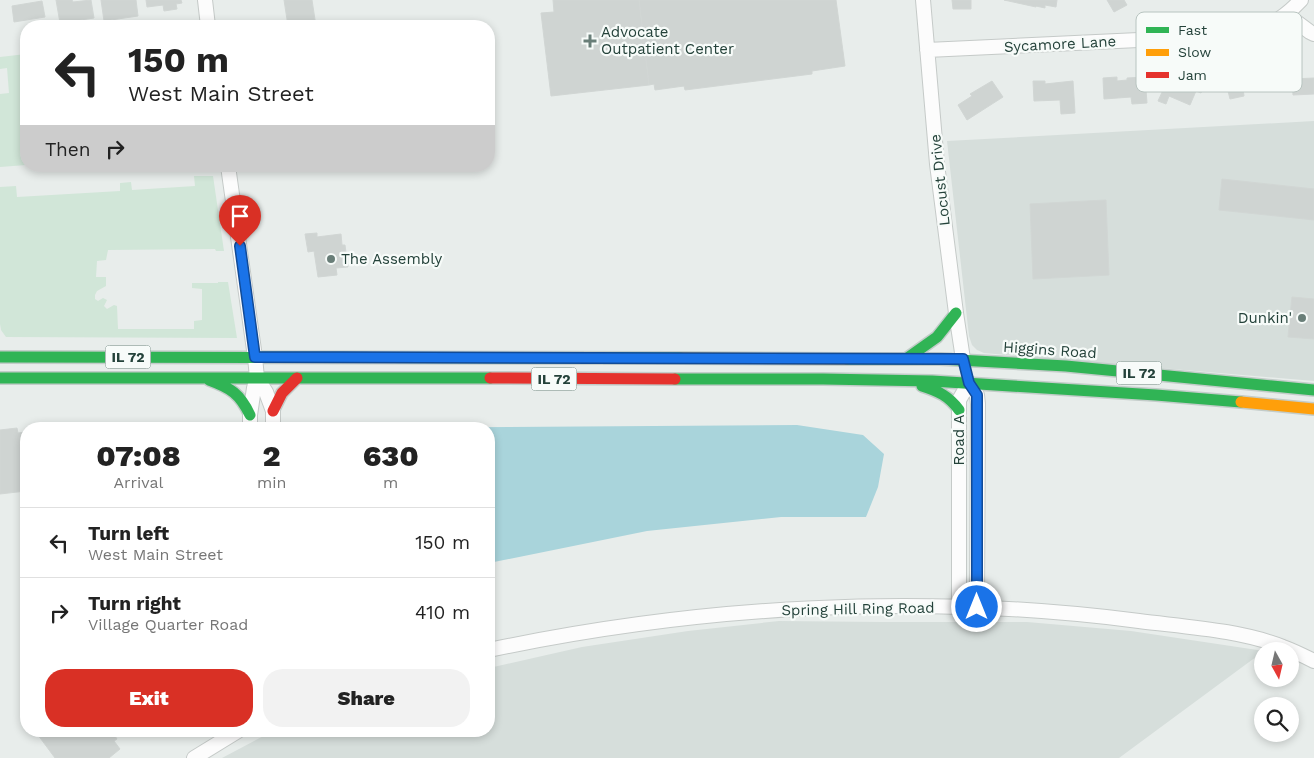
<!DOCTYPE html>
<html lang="en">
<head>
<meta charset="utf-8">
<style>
	:root { --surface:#fff; --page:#f2f2f2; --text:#222; --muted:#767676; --line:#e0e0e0; --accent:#d93025 }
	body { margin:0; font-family:"Work Sans",sans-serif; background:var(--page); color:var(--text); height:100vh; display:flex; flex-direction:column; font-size:19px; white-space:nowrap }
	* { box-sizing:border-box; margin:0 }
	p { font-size:16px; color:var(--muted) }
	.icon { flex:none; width:28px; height:28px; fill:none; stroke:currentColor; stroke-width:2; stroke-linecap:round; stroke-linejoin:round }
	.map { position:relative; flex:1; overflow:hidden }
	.drawer { position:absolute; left:20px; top:422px; width:475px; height:315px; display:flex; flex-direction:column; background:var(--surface); border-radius:20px; box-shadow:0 2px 8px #0003 }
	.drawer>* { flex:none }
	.hud { position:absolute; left:20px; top:20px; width:475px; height:152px; border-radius:20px; box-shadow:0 2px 8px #0003; background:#fff; color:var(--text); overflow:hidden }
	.needle { width:32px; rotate:172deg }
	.buttons { position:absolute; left:1254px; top:642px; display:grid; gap:10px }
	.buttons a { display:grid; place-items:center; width:45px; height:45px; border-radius:50%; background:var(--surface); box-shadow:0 2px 8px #0003; font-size:25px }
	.pin { position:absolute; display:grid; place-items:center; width:42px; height:42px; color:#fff; margin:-51px -21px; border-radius:50% 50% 50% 0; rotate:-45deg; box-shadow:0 0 5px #0007 }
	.pin .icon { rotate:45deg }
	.me { position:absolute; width:55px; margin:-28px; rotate:0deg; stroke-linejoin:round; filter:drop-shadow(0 0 4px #0008) }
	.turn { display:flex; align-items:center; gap:18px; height:105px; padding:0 25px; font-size:22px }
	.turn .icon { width:65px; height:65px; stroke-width:2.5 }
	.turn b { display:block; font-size:35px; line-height:42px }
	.then { display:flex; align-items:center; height:48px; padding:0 25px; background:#0003; gap:10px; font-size:19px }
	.eta { display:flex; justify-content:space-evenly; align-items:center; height:85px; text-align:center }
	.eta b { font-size:30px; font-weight:800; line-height:35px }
	.button { display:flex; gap:10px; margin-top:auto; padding:10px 25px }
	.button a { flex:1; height:58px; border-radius:20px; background:var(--accent); color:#fff; font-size:20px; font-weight:800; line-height:58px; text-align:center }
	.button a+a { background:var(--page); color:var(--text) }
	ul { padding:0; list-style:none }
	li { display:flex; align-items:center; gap:15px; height:70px; padding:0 25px; border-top:1px solid var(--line) }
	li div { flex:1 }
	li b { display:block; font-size:19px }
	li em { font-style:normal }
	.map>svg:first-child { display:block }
</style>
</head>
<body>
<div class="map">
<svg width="1314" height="758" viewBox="0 0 1314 758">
	<rect width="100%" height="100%" fill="#e8edeb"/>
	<path fill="#d6dedb" d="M1314 121V381L984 353 977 350 972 345 969 336 947 141Z
		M779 621 881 622H1027L1131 631 1264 651 1119 758H222L273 731H489V668L582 647 688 631Z"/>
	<path fill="#d1e6d8" d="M26 54V165L0 167V94L9 93 7 68 0 69V57Z
		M194 176H213L224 251H216L215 249 108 250 106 260 97 261 96 277H106V286L97 291 95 295V299L98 301 103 298 107 300 104 306 107 309 114 305 117 306 118 329H194V321L202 320V289L192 288V283H218V282H228L237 338 6 337 1 330 0 324V187L16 186 17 197 120 191V183L131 182 132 190 195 186Z"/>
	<path fill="#a9d4db" d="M797 425 863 435 884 454 878 487 866 517H781L647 531 489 563V429H340L342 428Z"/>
	<path fill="#cfd4d2" stroke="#d1d6d4" d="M56 0H72L73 2 91 0 94 18 60 23Z
		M101 0H136L138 16 104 21Z
		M146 0H181L182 3 176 4 177 9 164 11 163 5 147 7Z
		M284 0H312L316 26H288Z
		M553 0H639L649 85 551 96 541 13 554 12Z
		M639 0H836L845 66 812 71V74L685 90 684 86 655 90 654 84 649 85Z
		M952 0H971V9H953Z
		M1004 0H1057L1056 7 1045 5V8L1036 6V7Z
		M1107 0H1124L1127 5 1114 12Z
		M42 1 45 17 14 22 12 6Z
		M1269 66 1273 82 1243 89 1244 96 1230 99 1224 75 1238 71V73Z
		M1192 75 1201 79 1200 81 1205 84 1201 93 1196 91 1190 105 1169 96 1166 104 1158 101 1169 77 1188 84Z
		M1117 77V81L1127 80V78L1145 77 1147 103 1132 104 1131 97 1104 99 1103 78Z
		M1314 78V94L1293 95 1292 79Z
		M992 81 1003 97 967 120 958 105 972 96 970 94Z
		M1033 81H1045V84L1073 81 1075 113 1061 114 1060 100 1034 101Z
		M1222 179 1314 189V220L1219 210Z
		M1106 200 1109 275 1033 279 1030 204Z
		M317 233V237L341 234 342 245H345L348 267 336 268 337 275 318 277 314 251 308 252 305 234Z
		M1292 297 1314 299V339L1288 337Z
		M93 425 188 426 191 429H59Z
		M17 428 18 433 26 432V491L0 494V430Z
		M35 731H121L115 736 117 739 114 741 120 749 109 758H55Z"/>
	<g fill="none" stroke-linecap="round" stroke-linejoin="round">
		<g stroke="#c5cac8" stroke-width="16">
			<path id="street" d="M205 0 208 26
				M923 0 937 164 956 313 963 359
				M1287 15 1310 32 1314 34
				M927 50 1224 36C1258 31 1277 26 1301 0
				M228 166 255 357 257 378 254 388 250 415V429
				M257 378 266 392 273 411V429
				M959 607V400L969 383 977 395 978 404 977 607
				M489 650C702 605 923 593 1139 621 1186 627 1240 630 1283 647 1294 651 1304 656 1314 661
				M194 758 238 731"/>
		</g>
		<g stroke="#c3ccc9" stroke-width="14">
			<path id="fast" d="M0 357 681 358
				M847 359H940L1066 366 1314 390
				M906 359 937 337 956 313
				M0 378H490
				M675 379H823L932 381 1156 395 1241 402
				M209 380C231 388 240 394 250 415
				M922 386C938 391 949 396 959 410"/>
		</g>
		<g stroke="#c3ccc9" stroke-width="14">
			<path id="slow" d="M681 358 847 359
				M1241 402 1314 409"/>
		</g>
		<g stroke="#c3ccc9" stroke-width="14">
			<path id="jam" d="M490 378 675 379
				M273 411 282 393 297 378"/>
		</g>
		<use href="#street" stroke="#fcfcfc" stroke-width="14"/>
		<use href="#fast" stroke="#30b455" stroke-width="11"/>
		<use href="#slow" stroke="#ff9f0a" stroke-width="11"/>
		<use href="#jam" stroke="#e5322d" stroke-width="11"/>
	</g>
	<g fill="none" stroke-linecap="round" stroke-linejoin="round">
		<g stroke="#114b97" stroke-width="12">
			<path id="route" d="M240 246 255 357 963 359 969 383 977 395V607"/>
		</g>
		<use href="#route" stroke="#1a73e8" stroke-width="9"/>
	</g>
	<g fill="#697e78" stroke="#f7fbf9" stroke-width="2">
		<path d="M587.5 33.5h5v5h5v5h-5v5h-5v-5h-5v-5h5z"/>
		<circle cx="331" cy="259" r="5"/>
		<circle cx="1302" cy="318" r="5"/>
	</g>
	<g text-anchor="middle" stroke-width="4.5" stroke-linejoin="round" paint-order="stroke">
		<g fill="#f7fbf9" stroke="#637a73" stroke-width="1">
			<rect x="105.5" y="345.5" width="45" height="23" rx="4"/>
			<rect x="1116.5" y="361.5" width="45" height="23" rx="4"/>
			<rect x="531.5" y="367.5" width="45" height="23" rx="4"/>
		</g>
		<g font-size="14" font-weight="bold" fill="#24423a">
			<text x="128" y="362">IL 72</text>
			<text x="1139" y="378">IL 72</text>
			<text x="554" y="384">IL 72</text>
		</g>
		<g font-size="15" fill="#24423a" stroke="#f7fbf9" text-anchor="start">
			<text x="601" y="37">Advocate<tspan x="601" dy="17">Outpatient Center</tspan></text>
			<text x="341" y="264">The Assembly</text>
			<text x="1292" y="323" text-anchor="end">Dunkin'</text>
		</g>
		<g font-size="15" fill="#24423a" stroke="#f7fbf9">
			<text transform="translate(1060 44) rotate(-3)" y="5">Sycamore Lane</text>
			<text transform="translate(940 180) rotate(-96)" y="5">Locust Drive</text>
			<text transform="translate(1050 350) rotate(4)" y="5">Higgins Road</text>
			<text transform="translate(959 440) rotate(-90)" y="5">Road A</text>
			<text transform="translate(858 609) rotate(-1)" y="5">Spring Hill Ring Road</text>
		</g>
	</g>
	<rect x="1136" y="12" width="166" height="80" rx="8" fill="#f7fbf9" stroke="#b8c4c0" stroke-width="1"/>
	<rect x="1146" y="27" width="23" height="6" fill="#30b455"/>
	<rect x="1146" y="49" width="23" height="7" fill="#ff9f0a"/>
	<rect x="1146" y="72" width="23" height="6" fill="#e5322d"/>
	<g font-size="14" fill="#24423a">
		<text x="1178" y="35">Fast</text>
		<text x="1178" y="57">Slow</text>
		<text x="1178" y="80">Jam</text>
	</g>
</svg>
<div class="buttons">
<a><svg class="needle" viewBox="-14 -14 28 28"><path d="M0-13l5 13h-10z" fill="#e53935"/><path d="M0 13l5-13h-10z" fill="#767676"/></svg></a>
<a><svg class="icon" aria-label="search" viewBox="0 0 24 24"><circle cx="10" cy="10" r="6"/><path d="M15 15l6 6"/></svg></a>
</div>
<div class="pin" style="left:240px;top:246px;background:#d93025"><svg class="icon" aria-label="arrive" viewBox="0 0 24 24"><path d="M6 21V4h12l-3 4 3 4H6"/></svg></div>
<svg class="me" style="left:977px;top:607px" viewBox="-20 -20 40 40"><circle r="17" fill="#1a73e8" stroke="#fff" stroke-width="3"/><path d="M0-11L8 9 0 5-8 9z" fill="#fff"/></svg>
<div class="hud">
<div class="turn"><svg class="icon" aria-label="left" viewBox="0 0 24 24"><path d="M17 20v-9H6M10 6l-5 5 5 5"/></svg><div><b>150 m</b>West Main Street</div></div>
<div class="then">Then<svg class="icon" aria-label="right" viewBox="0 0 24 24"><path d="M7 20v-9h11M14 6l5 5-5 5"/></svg></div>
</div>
<section class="drawer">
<div class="eta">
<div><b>07:08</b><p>Arrival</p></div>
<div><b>2</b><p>min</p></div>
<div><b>630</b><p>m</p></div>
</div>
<ul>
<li><svg class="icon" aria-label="left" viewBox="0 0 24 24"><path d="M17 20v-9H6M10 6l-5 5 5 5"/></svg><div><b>Turn left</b><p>West Main Street</p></div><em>150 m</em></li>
<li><svg class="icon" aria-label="right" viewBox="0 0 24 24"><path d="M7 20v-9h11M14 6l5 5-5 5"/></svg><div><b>Turn right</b><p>Village Quarter Road</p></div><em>410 m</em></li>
</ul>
<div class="button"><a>Exit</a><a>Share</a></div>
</section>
</div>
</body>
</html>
